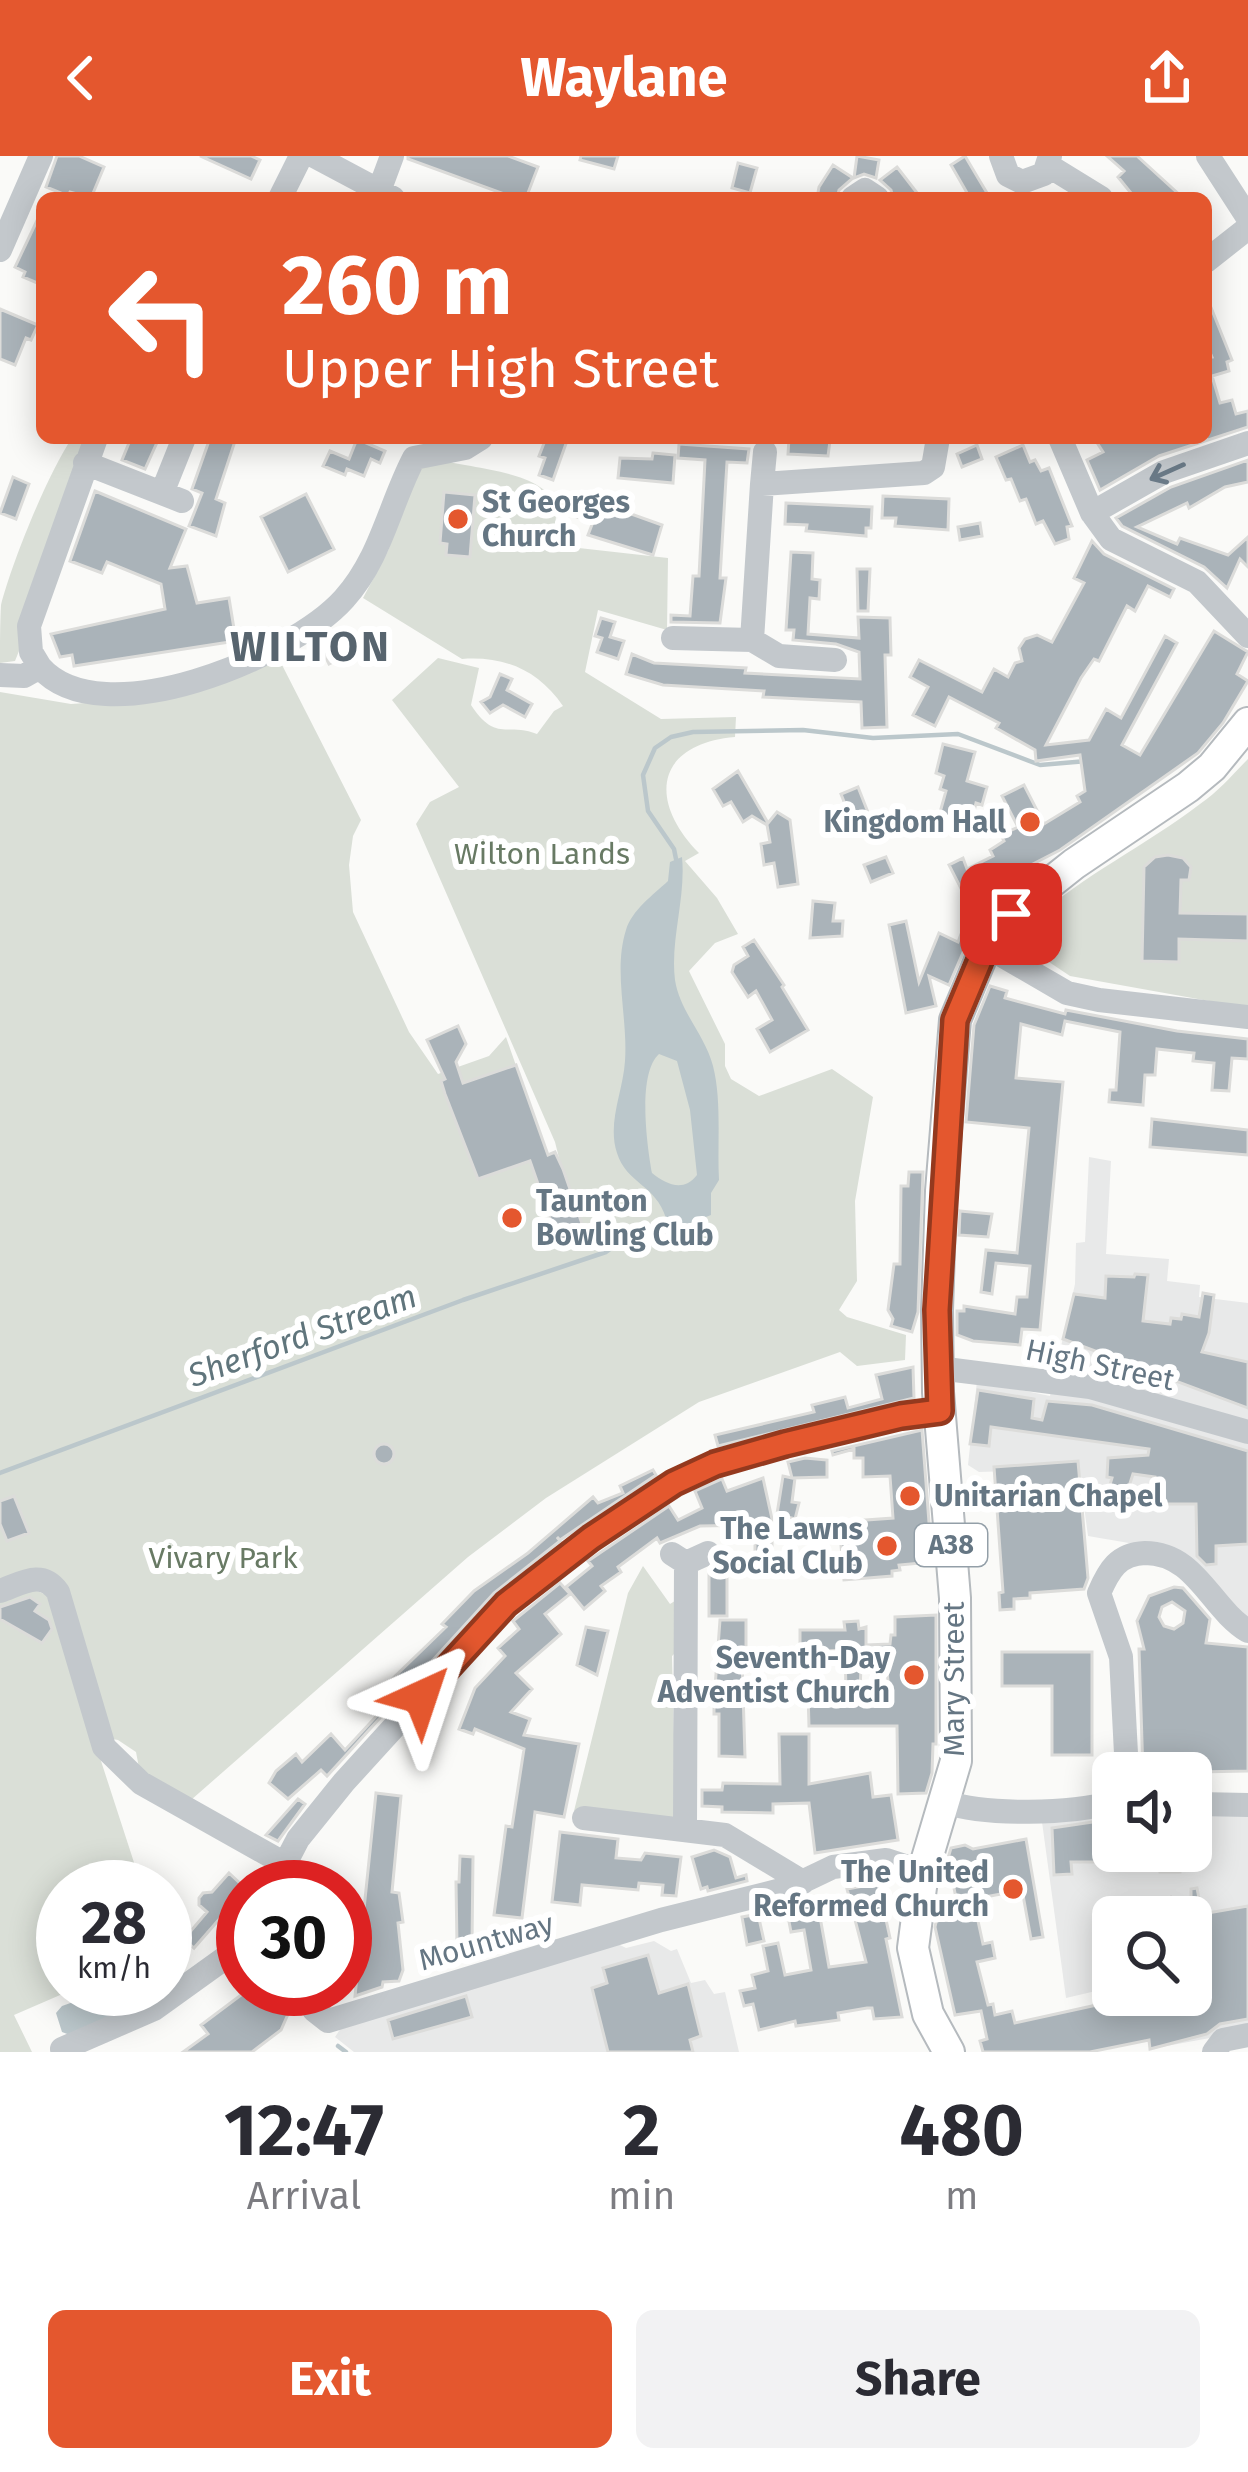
<!DOCTYPE html>
<html lang="en">
<head>
<meta charset="utf-8">
<style>
	:root { --surface:#fff; --page:#f2f2f3; --text:#2b2b33; --muted:#7c7c81; --accent:#e4572e }
	body { margin:0; font-family:"Fira Sans",sans-serif; background:var(--page); color:var(--text); height:100vh; display:flex; flex-direction:column; font-size:45px; white-space:nowrap }
	* { box-sizing:border-box; margin:0 }
	p { font-size:39px; color:var(--muted) }
	.icon { flex:none; width:66px; height:66px; fill:none; stroke:currentColor; stroke-width:2; stroke-linecap:round; stroke-linejoin:round }
	.map { position:relative; height:1896px; overflow:hidden }
	.sheet { display:flex; flex-direction:column; background:var(--surface); flex:1 }
	.sheet>* { flex:none }
	.top-card { position:absolute; left:36px; top:36px; width:1176px; height:252px; border-radius:18px; box-shadow:0 6px 30px #0003; background:#e4572e; color:#fff; overflow:hidden }
	.buttons { position:absolute; left:1092px; top:1596px; display:grid; gap:24px }
	.buttons a { display:grid; place-items:center; width:120px; height:120px; border-radius:18px; background:var(--surface); box-shadow:0 6px 30px #0003; font-size:60px }
	.speed { position:absolute; left:36px; top:1704px; display:flex; gap:24px; font-size:60px; font-weight:700; text-align:center }
	.speed>* { display:grid; place-content:center; width:156px; height:156px; border-radius:50%; background:var(--surface); box-shadow:0 6px 30px #0003; line-height:1 }
	.speed small { font-size:30px; font-weight:400 }
	.speed .limit { border:18px solid #d22; background:#fff; color:#111 }
	.pin { position:absolute; display:grid; place-items:center; width:102px; height:102px; color:#fff; margin:-51px; border-radius:24px; box-shadow:0 6px 18px #0006 }
	.me { position:absolute; width:132px; margin:-66px; rotate:42deg; stroke-linejoin:round; filter:drop-shadow(0 0 9px #0008) }
	.turn { display:flex; align-items:center; gap:42px; height:252px; padding:0 48px; font-size:54px }
	.turn .icon { width:156px; height:156px; stroke-width:2.5 }
	.turn b { display:block; font-size:84px; line-height:102px }
	.eta { display:flex; justify-content:space-evenly; align-items:center; height:204px; text-align:center }
	.eta b { font-size:72px; font-weight:700; line-height:84px }
	.action { display:flex; gap:24px; margin-top:auto; padding:24px 48px }
	.action a { flex:1; height:138px; border-radius:18px; background:var(--accent); color:#fff; font-size:48px; font-weight:700; line-height:138px; text-align:center }
	.action a+a { background:var(--page); color:var(--text) }
	header { display:flex; justify-content:space-between; align-items:center; height:156px; padding:0 48px; background:var(--accent); color:#fff; font-size:54px; font-weight:700 }
	.map>svg:first-child { display:block }
</style>
</head>
<body>
<header><svg class="icon" aria-label="back" viewBox="0 0 24 24"><path d="M15 5l-7 7 7 7"/></svg>Waylane<svg class="icon" aria-label="share" viewBox="0 0 24 24"><path d="M12 15V3M7 8l5-5 5 5M5 13v7h14v-7"/></svg></header>
<div class="map">
<svg width="1248" height="1896" viewBox="0 0 1248 1896">
	<rect width="100%" height="100%" fill="#fafaf8"/>
	<path fill="#e8e9e9" d="M1089 1001 1111 1005 1106 1098 1169 1103 1167 1125 1200 1129 1199 1141 1248 1147V1470L1164 1393 1088 1380 1079 1313 979 1316 968 1309 977 1225 1050 1240 1075 1128 1076 1087 1085 1086Z
		M1191 1656 1248 1657V1875L1150 1893 1142 1839H1191V1761H1113V1831L1066 1842 1042 1666 1113 1658V1695H1191Z
		M654 1785 671 1795 677 1793 691 1827 705 1824 714 1838 725 1836 739 1896H354L335 1881 341 1872 616 1787 626 1792Z"/>
	<path fill="#dadfd7" d="M72 282H89L19 495 15 505 0 507C0 489 0 467 1 449 12 406 48 317 72 282Z
		M440 304C468 312 546 315 555 350 558 362 553 377 552 389L668 402 667 474 598 454 585 516 661 563 736 561 735 581C656 588 647 644 699 697L685 705 717 742 738 778 715 787 689 815 725 888V910L731 923 759 940 832 913 873 941 855 1045 857 1125 839 1154 847 1161 906 1179 905 1204 857 1210 840 1196 699 1246 546 1342 468 1401 191 1644 140 1617 136 1596 118 1584 107 1582 61 1425 0 1428V536L71 548 172 541 280 505 361 664 353 680 349 709 353 756 409 876 438 918 489 900 506 881 547 998 555 996 562 1014 555 986 416 668 430 646 459 631 392 544 438 502 479 512 471 549C496 587 507 566 537 578L554 555 563 550C538 514 505 500 462 503L363 442 388 395 416 313Z
		M1248 603V852L1070 820 1034 796 1031 766C1083 719 1145 690 1200 648 1218 636 1233 618 1248 603Z
		M643 1410 670 1448 678 1443V1494L672 1500 676 1658 668 1665 574 1655 628 1437Z
		M32 1433 47 1439 142 1731H63V1833H74L14 1859 32 1896H0V1445Z"/>
	<path fill="#bbc7cb" fill-rule="evenodd" d="M682 701C686 742 670 784 675 824 680 856 705 879 713 910 722 945 717 988 719 1024L711 1037V1059L623 1093 618 1079 666 1062C656 1029 626 1027 617 997 607 967 623 936 625 905 628 862 613 815 626 774 632 754 653 739 668 725L670 706ZM659 898 677 905 690 954 697 1019C683 1037 666 1028 652 1017 647 989 637 918 659 898Z
		M110 1833 119 1834 126 1850 121 1859 70 1879 62 1876 56 1857 62 1850Z"/>
	<g fill="none" stroke-linecap="round" stroke-linejoin="round">
		<path stroke="#bbc7cb" stroke-width="4.5" d="M676 703 674 693 648 655 643 619 655 592 671 581 693 576 803 574 873 582 958 578 1040 609 1087 605
			M0 1317 463 1144 606 1096 620 1086
			M338 1890 346 1896"/>
	</g>
	<path fill="#aab3b9" stroke="#dcdcda" stroke-width="3" fill-rule="evenodd" d="M57 0H79L104 11 91 42 70 36 68 40 46 31Z
		M200 0H251L260 4 251 23Z
		M408 0H508L538 11 526 42H515L408 3Z
		M581 0H618L614 13 580 4Z
		M857 0 879 4 876 22 864 18 854 22Z
		M965 0 978 22 990 42H970L951 9Z
		M1107 0H1137L1183 42H1135L1118 21 1124 15Z
		M738 7 757 12 750 37 732 32Z
		M833 9 853 22 839 34 837 42H817L819 31Z
		M897 11 904 20 921 42H893L891 34 880 24Z
		M42 54V129L23 121 25 116 15 111Z
		M1206 139 1232 204 1227 206 1229 215 1212 220 1220 247 1232 244 1236 258 1248 255V271L1159 300 1100 334 1087 304 1103 296 1094 282H1206V202L1212 201 1206 187Z
		M0 153 38 169 31 184 26 182 15 209 0 203Z
		M131 282H159L145 313 122 304Z
		M210 282H236L216 343 225 347 216 380 189 370 202 337 192 333Z
		M546 282H568L553 324 539 319 545 302 539 300Z
		M789 282 830 285 828 300 788 298Z
		M357 283 385 295 380 307 371 303 364 320 347 313 345 319 323 310 330 295 349 303Z
		M679 288 749 293 747 307 727 306 720 422H726L720 467 671 466V459L690 460 693 420H699L705 304 678 302Z
		M977 289 982 303 962 311 957 298Z
		M1023 289 1030 306 1035 304 1041 315 1049 312 1072 370 1067 371 1069 383 1055 388 1043 365 1036 368 1026 343 1020 345 1011 323 1006 324 996 301Z
		M653 297 675 299 673 327 618 322 620 302 652 303Z
		M1248 304V326L1225 331 1189 352 1187 347 1137 371 1177 388 1180 382 1228 399 1248 381V411L1240 403 1227 432 1204 411 1122 370 1116 362 1171 331Z
		M13 321 29 328 16 363 0 357Z
		M95 335 186 373 170 412 187 410 197 447 229 442 236 485 74 510 72 499 60 501 51 478 165 453 161 428 107 406 102 417 70 405Z
		M444 336 475 339 470 401 446 399 447 388 440 387Z
		M306 338 334 393 288 416 261 361Z
		M578 339 662 369 653 399 588 379 593 366 571 359Z
		M883 340 949 343 948 374 895 370 896 362H882Z
		M786 347 872 351 871 372H866V380L806 375 807 369 785 368Z
		M980 367 982 380 960 384 958 371Z
		M1092 385 1104 398 1174 433 1170 441 1148 430 1135 455 1127 450 1099 505 1094 503 1081 522 1046 589 1089 584 1106 553 1121 562 1165 480 1177 487 1122 589 1140 599 1214 475 1248 496 1237 518 1248 525 1223 567 1198 597 1060 694 1031 709 1033 712 996 746 971 778 949 829 929 820 936 850 906 857 889 769 906 765 919 826 939 777 958 786 971 752 949 709 963 702 967 713 993 700 990 694 1004 685 1001 679 1018 671 1002 640 1024 629 1044 668 1080 646 1077 640 1085 635 1080 599 1036 605 1035 594 996 572 999 567 949 541 935 570 913 559 928 531 910 521 919 504 982 536 994 513 1008 521 1015 507 1022 505 1019 492 1025 483 1037 479 1052 486 1084 427 1074 422Z
		M791 396 813 397 812 423 820 424 819 443 810 442 808 478 859 482 858 461 890 462 891 499H885L887 571 862 572 861 546 763 541 764 535 663 529 626 518 632 498 654 507 746 512 745 517 860 523 859 496 836 488 793 484 794 474H786Z
		M857 413H870L868 455H858Z
		M601 462 615 466 610 481 624 485 618 503 597 496 602 482 595 480Z
		M329 478 341 502 329 508 318 485Z
		M500 518 512 523 507 534 532 548 525 561 503 549 490 557 481 546 490 541Z
		M943 588 975 596 967 625 987 631 982 649 976 647 971 668 939 660 946 635 940 633 944 620 936 617Z
		M738 615 768 667 777 656 790 664 798 728 778 731 774 707 764 709 761 688 770 686 767 669 752 660 743 666 731 646 723 650 713 633Z
		M858 631 869 659 875 657 880 669 857 678 841 638Z
		M1168 699 1183 702 1191 711 1189 724H1181L1180 757 1248 758V785L1179 783V806L1142 805 1144 711 1155 701Z
		M886 701 893 717 871 726 864 709Z
		M813 745 835 747 833 765H843L842 780 810 782Z
		M754 784 784 829 782 831 808 874 770 896 757 873 772 864 756 835 748 841 732 816 734 809 748 800 743 791Z
		M990 830 1007 835 1005 842 1065 858 1066 854 1177 875 1248 883V903L1232 902 1229 935 1212 934 1214 907 1193 905 1194 897 1157 893 1155 919H1145L1143 949 1109 946 1110 934H1116L1120 876 1065 865 1062 879 1021 868 1016 922 1063 926 1040 1174 1022 1173 1020 1189 973 1185 957 1179V1155H964V1150L1015 1158 1017 1141H1027L1030 1110 996 1107 992 1138 981 1136 986 1094 1017 1097 1029 972 966 966 974 869Z
		M458 870 466 888 456 906 463 927 516 909 548 999 555 996 563 1013 588 1085 561 1094 530 1005 478 1023 445 938 441 925 445 923 427 884Z
		M1152 963 1248 974V999L1150 991Z
		M909 1016H923L918 1156 912 1176 891 1170 893 1163 888 1154 894 1108H900L901 1030H908Z
		M960 1055 992 1058 988 1081 959 1079Z
		M1135 1118 1148 1119 1143 1165 1170 1168 1171 1162 1181 1163 1182 1158 1199 1161 1203 1137 1214 1139 1209 1177 1202 1196 1248 1206V1252L1063 1183 1074 1138 1105 1142 1106 1120 1134 1121Z
		M913 1211 914 1242 718 1290 715 1279 814 1256 812 1249 845 1241 848 1252 882 1243 876 1219Z
		M978 1234 1034 1243 1032 1262 1042 1264 1047 1245 1092 1249 1248 1295V1388L1216 1390V1408L1206 1409 1197 1400 1196 1348H1153L1155 1321 1133 1318 1121 1355 1104 1349 1112 1322 1107 1321 1108 1302 1148 1299 1149 1293 991 1271 989 1290 970 1288Z
		M922 1274 932 1406 899 1409 900 1414 892 1415V1420L844 1424 839 1366 893 1362 890 1320 863 1321V1302H854V1293L833 1299 832 1295Z
		M374 1298a10 10 0 1 1 20 0a10 10 0 1 1-20 0Z
		M805 1302 827 1304V1321L792 1322H795L792 1346 799 1347 795 1363 777 1358 783 1320 792 1322 788 1306Z
		M1078 1305 1088 1422 1084 1433 1030 1437V1442L1014 1443V1453L1000 1454 999 1437 1003 1436 994 1311Z
		M653 1314 656 1319 560 1384 557 1381 560 1385 494 1437 327 1620 321 1614 288 1643 269 1627 276 1615 296 1598 302 1606 331 1578 345 1594 396 1539 385 1530 446 1471 442 1468 474 1435 528 1397 593 1341 598 1347 623 1337 620 1330Z
		M763 1322 772 1363V1416H755V1369L700 1370 660 1387 657 1382 618 1411 621 1416 601 1430 605 1435 584 1453 566 1431 592 1410 588 1405 669 1350 678 1364 702 1352 695 1335 722 1323 727 1335Z
		M14 1340 29 1377 7 1385 0 1368V1345Z
		M714 1412 727 1413V1460H709V1415Z
		M560 1427 570 1438 545 1458 561 1478 516 1517 532 1533 511 1556 530 1563 524 1579 579 1588 564 1661 535 1656 522 1762 494 1759 506 1670 512 1671 524 1593 475 1573 473 1578 459 1573 475 1532 505 1500 498 1492 519 1473 513 1465Z
		M1174 1431 1183 1432 1210 1463 1206 1487 1248 1491V1615L1143 1617 1139 1493H1144L1137 1465 1149 1440ZM1172 1446 1185 1455 1183 1467 1174 1473 1164 1470 1159 1461 1162 1451Z
		M30 1441 40 1448 35 1455 49 1464 52 1473 42 1487 0 1463V1451Z
		M936 1459V1588H933L932 1617 926 1637 898 1638 897 1570H809L808 1538 846 1535 845 1494 800 1496V1474H845L844 1466 858 1465 859 1473 866 1471V1489L890 1488 891 1479H895V1461ZM861 1509H886L889 1532 860 1536Z
		M720 1464H746V1503H742L745 1601 719 1600V1558H714V1545Z
		M586 1471 608 1475 597 1519 577 1509Z
		M1002 1496H1092V1599H1052V1530H1002Z
		M779 1578H809V1628L870 1617 873 1641 891 1639 898 1684 815 1697 809 1647 773 1648V1657L722 1656V1651L702 1650V1634H722L723 1627 780 1628Z
		M376 1637 401 1640 392 1736 399 1737 403 1766 398 1767 403 1814 399 1825 383 1826 382 1831 355 1840Z
		M298 1643 305 1648 278 1685 266 1679Z
		M1113 1663V1706H1071L1072 1718 1054 1719 1052 1672Z
		M560 1676 618 1683 616 1702 641 1704 645 1697 681 1701 676 1740 662 1739 663 1729 639 1727 638 1734 582 1729 580 1749 552 1746Z
		M1026 1683 1043 1781 1031 1783 1023 1739 1006 1737 980 1742 982 1749 975 1751 983 1788 992 1786 995 1802 977 1806 988 1849 993 1848 995 1859 1012 1855 1015 1867 1101 1848 1099 1838 1112 1835 1114 1846 1147 1839H1191V1761H1170L1161 1750 1171 1741 1176 1746 1191 1744V1733L1197 1732 1202 1758 1248 1750V1863L1220 1868 1207 1878 1150 1893 1149 1884 1090 1896H983L980 1885 987 1883 981 1855 955 1859 935 1771 937 1762 959 1757 948 1702 951 1692 965 1689 973 1693Z
		M714 1694 730 1701 736 1722 746 1719 747 1725 708 1735 707 1731 701 1733 692 1701Z
		M1159 1695H1180V1716H1160Z
		M460 1700 473 1701 472 1788 457 1790 456 1726H459Z
		M229 1717 244 1731 243 1736 194 1792 184 1783 207 1756 199 1749V1742L203 1737 212 1736Z
		M885 1726 890 1751 885 1759 890 1782 886 1783 902 1861 874 1863 872 1852H867L838 1857 839 1864 796 1870 795 1865 759 1874 753 1848 744 1850 740 1835 755 1832 752 1819 768 1815 763 1790 778 1787 785 1819 811 1814 804 1774 791 1776 786 1750 817 1744 829 1811 866 1806 847 1733Z
		M758 1758 764 1785 747 1789 742 1761Z
		M648 1799 659 1837 688 1828 701 1880 690 1884 693 1896H608L592 1832 607 1827 603 1812Z
		M249 1833H289L292 1849 281 1874 252 1896H183L208 1878 201 1869Z
		M466 1840 472 1861 393 1883 388 1864Z"/>
	<g fill="none" stroke-linecap="round" stroke-linejoin="round">
		<g stroke="#b5babe" stroke-width="34">
			<path id="major" d="M949 1896 928 1858 913 1792 923 1716 956 1605 955 1442 938 1236 937 1154 941 1035 955 864 986 790 1011 758 1074 708 1188 631 1212 611 1248 567"/>
		</g>
		<path stroke="#c3c8cc" stroke-width="24" d="M314 0 393 42
			M1001 0 1008 19 1022 26 1044 18 1050 0
			M1208 0 1248 62
			M1049 10 1101 42
			M379 35 392 0
			M280 42 301 0
			M853 42 865 34 877 42
			M0 94 41 0
			M1206 105 1248 72
			M1060 282 1092 357 1111 383 1197 426 1248 480
			M85 307 182 345
			M762 328 765 296
			M162 337 184 282
			M1092 357 1164 316 1248 287
			M673 482 752 484 762 328 924 317 933 311 938 282
			M752 484 779 500 835 504
			M40 511 31 496 29 470 96 282
			M0 519 24 520 40 511C101 581 292 501 344 443 381 402 389 350 414 302L465 292 481 282
			M986 790 1067 837 1099 844 1248 861
			M938 1212 1090 1231 1248 1276
			M672 1398 686 1407 708 1397
			M0 1435C22 1427 42 1413 58 1436L104 1591 141 1627 285 1708
			M1127 1617 1121 1501 1099 1437C1109 1414 1118 1398 1145 1397 1196 1397 1210 1452 1248 1475
			M945 1646C987 1660 1071 1658 1113 1646
			M1198 1648 1248 1649
			M584 1662 725 1679 803 1726
			M685 1673 686 1407
			M282 1731 285 1708 298 1683 344 1626 506 1448 591 1382 674 1327 715 1308 901 1260 940 1255
			M305 1833 314 1854 328 1865 661 1764 789 1732 833 1711 886 1704 923 1716
			M62 1893 154 1853 243 1789
			M1214 1896 1223 1884 1248 1879"/>
		<use href="#major" stroke="#fff" stroke-width="30"/>
	</g>
	<defs><path id="oneway-shaft" d="M-6 0H5M1.5-3L5.5 0L1.5 3" fill="none" stroke-width="1.6" stroke-linecap="round" stroke-linejoin="round" transform="scale(3)"/></defs>
	<use stroke="#6a7a87" href="#oneway-shaft" transform="translate(1167 316) rotate(156)"/>
	<g fill="none" stroke-linecap="round" stroke-linejoin="round">
		<g stroke="#94391e" stroke-width="30">
			<path id="route" d="M421 1541 506 1448 591 1382 674 1327 715 1308 785 1288 901 1260 940 1255 937 1154 955 864 986 790 1011 758"/>
		</g>
		<use href="#route" stroke="#e4572e" stroke-width="21"/>
	</g>
	<g fill="#e4572e" stroke="#fff" stroke-width="4.5">
		<circle cx="458" cy="363" r="12"/>
		<circle cx="1030" cy="666" r="12"/>
		<circle cx="512" cy="1062" r="12"/>
		<circle cx="910" cy="1340" r="12"/>
		<circle cx="887" cy="1390" r="12"/>
		<circle cx="914" cy="1519" r="12"/>
		<circle cx="1013" cy="1733" r="12"/>
	</g>
	<g text-anchor="middle" stroke-width="12" stroke-linejoin="round" paint-order="stroke">
		<rect fill="#fff" stroke="#939fa8" stroke-width="3" x="915" y="1368" width="72" height="42" rx="9"/>
		<g font-size="27" font-weight="bold" fill="#657683">
			<text x="951" y="1398">A38</text>
		</g>
		<g font-size="30" font-weight="bold" fill="#657683" stroke="#fff" text-anchor="end">
			<text x="482" y="356" text-anchor="start">St Georges<tspan x="482" dy="34">Church</tspan></text>
			<text x="1006" y="676">Kingdom Hall</text>
			<text x="536" y="1055" text-anchor="start">Taunton<tspan x="536" dy="34">Bowling Club</tspan></text>
			<text x="934" y="1350" text-anchor="start">Unitarian Chapel</text>
			<text x="863" y="1383">The Lawns<tspan x="863" dy="34">Social Club</tspan></text>
			<text x="890" y="1512">Seventh-Day<tspan x="890" dy="34">Adventist Church</tspan></text>
			<text x="989" y="1726">The United<tspan x="989" dy="34">Reformed Church</tspan></text>
		</g>
		<g font-size="30" fill="#687a64" stroke="#fff">
			<text x="542" y="708">Wilton Lands</text>
			<text x="223" y="1412">Vivary Park</text>
		</g>
		<g font-size="30" fill="#657683" stroke="#fff">
			<text transform="translate(1100 1209) rotate(12)" y="10">High Street</text>
			<text transform="translate(954 1523) rotate(-90)" y="10">Mary Street</text>
			<text transform="translate(486 1786) rotate(-16)" y="10">Mountway</text>
		</g>
		<g font-size="33" font-style="italic" fill="#60757c" stroke="#fff">
			<text transform="translate(302 1179) rotate(-20)" y="12">Sherford Stream</text>
		</g>
		<g font-size="42" font-weight="bold" letter-spacing="3" fill="#57646e" stroke="#fff">
			<text x="311" y="505">WILTON</text>
		</g>
	</g>
</svg>
<div class="buttons">
<a><svg class="icon" aria-label="sound" viewBox="0 0 24 24"><path d="M4 9h4l5-4v14l-5-4H4zM17 9q2 3 0 6"/></svg></a>
<a><svg class="icon" aria-label="search" viewBox="0 0 24 24"><circle cx="10" cy="10" r="6"/><path d="M15 15l6 6"/></svg></a>
</div>
<div class="speed"><div>28<small>km/h</small></div><div class="limit">30</div></div>
<div class="pin" style="left:1011px;top:758px;background:#d93025"><svg class="icon" aria-label="arrive" viewBox="0 0 24 24"><path d="M6 21V4h12l-3 4 3 4H6"/></svg></div>
<svg class="me" style="left:421px;top:1541px" viewBox="-20 -20 40 40"><path d="M0-17L14 15 0 8-14 15z" fill="#e4572e" stroke="#fff" stroke-width="4"/></svg>
<div class="top-card">
<div class="turn"><svg class="icon" aria-label="left" viewBox="0 0 24 24"><path d="M17 20v-9H6M10 6l-5 5 5 5"/></svg><div><b>260 m</b>Upper High Street</div></div>
</div>
</div>
<section class="sheet">
<div class="eta">
<div><b>12:47</b><p>Arrival</p></div>
<div><b>2</b><p>min</p></div>
<div><b>480</b><p>m</p></div>
</div>
<div class="action"><a>Exit</a><a>Share</a></div>
</section>
</body>
</html>
